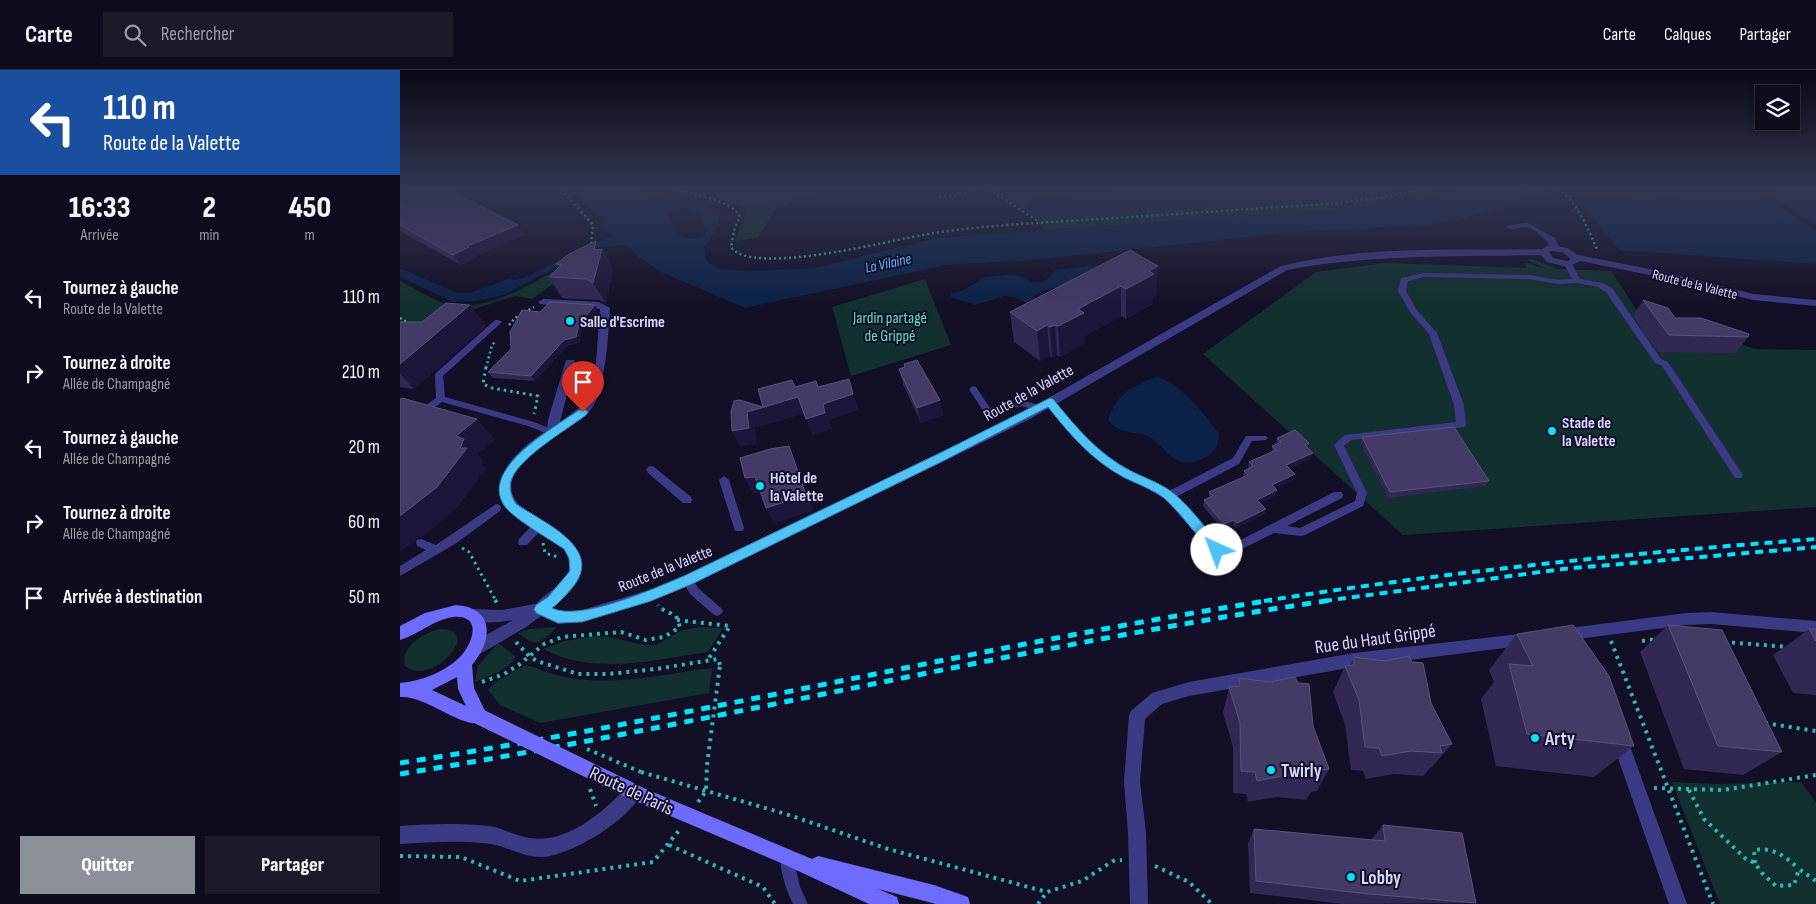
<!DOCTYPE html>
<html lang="fr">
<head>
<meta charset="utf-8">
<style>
	:root { --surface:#0e0b1c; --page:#1c1929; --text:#f1f3f6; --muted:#9b9ba3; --line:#2e2b3b; --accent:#8c9099 }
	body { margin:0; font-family:"Sofia Sans Condensed",sans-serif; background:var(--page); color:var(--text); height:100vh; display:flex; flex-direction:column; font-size:19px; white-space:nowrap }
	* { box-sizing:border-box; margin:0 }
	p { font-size:16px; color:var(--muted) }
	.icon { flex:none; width:28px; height:28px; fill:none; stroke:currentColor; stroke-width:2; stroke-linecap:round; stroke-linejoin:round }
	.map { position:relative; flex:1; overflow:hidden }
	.side { display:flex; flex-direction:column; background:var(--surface); width:400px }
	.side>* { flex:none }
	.hud { background:#1a4fa0; color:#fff; overflow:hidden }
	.tools { position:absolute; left:1355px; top:15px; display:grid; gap:10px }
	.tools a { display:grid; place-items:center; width:45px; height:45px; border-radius:0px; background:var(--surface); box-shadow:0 2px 8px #0003,0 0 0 1px var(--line); font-size:25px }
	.pin { position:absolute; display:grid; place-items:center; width:42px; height:42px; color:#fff; margin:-51px -21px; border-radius:50% 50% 50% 0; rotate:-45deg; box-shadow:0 0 5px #0007 }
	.pin .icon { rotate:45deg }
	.me { position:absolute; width:55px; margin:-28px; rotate:317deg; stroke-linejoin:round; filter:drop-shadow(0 0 4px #0008) }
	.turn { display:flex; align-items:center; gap:18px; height:105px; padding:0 20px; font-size:22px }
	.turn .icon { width:65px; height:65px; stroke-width:2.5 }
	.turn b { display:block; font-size:35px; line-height:42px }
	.eta { display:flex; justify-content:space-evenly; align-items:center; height:85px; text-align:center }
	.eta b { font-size:30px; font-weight:800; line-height:35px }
	.cta { display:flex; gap:10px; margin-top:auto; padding:10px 20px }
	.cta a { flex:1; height:58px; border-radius:0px; background:var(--accent); color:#fff; font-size:20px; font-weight:800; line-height:58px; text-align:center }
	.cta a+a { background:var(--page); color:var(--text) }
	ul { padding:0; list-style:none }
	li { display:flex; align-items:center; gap:15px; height:75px; padding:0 20px }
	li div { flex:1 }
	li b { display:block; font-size:19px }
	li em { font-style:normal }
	header { display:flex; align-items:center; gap:30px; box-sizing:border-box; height:70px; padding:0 25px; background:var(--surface); border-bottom:1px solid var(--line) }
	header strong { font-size:24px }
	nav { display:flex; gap:28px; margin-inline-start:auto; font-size:18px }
	.search { width:350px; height:45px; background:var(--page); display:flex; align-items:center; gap:12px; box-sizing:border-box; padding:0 18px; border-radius:0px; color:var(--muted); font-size:19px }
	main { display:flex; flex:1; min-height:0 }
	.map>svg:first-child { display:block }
</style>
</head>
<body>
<header>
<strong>Carte</strong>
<div class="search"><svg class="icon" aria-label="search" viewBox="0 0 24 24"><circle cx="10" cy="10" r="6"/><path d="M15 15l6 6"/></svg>Rechercher</div>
<nav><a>Carte</a><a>Calques</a><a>Partager</a></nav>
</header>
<main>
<section class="side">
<div class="hud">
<div class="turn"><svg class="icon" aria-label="left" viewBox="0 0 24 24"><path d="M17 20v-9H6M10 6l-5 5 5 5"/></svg><div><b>110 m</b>Route de la Valette</div></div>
</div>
<div class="eta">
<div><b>16:33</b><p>Arrivée</p></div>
<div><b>2</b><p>min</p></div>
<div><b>450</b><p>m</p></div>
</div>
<ul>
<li><svg class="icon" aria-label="left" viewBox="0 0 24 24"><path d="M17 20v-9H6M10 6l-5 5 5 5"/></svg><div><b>Tournez à gauche</b><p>Route de la Valette</p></div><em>110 m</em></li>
<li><svg class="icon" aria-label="right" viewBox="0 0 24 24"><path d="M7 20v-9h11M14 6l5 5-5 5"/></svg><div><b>Tournez à droite</b><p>Allée de Champagné</p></div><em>210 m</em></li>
<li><svg class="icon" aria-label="left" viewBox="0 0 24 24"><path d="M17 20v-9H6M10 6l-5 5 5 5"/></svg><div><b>Tournez à gauche</b><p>Allée de Champagné</p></div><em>20 m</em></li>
<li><svg class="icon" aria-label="right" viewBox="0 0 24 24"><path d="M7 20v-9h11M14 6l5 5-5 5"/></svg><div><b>Tournez à droite</b><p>Allée de Champagné</p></div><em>60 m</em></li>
<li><svg class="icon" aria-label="arrive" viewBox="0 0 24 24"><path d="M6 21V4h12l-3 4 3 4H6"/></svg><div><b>Arrivée à destination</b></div><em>50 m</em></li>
</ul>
<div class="cta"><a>Quitter</a><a>Partager</a></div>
</section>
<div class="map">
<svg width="1416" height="834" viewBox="0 0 1416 834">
	<rect width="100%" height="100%" fill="#130f26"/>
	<path fill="#12302f" d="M289 119H425C418 124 410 123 402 126 393 131 387 135 376 136L358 168 335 171 348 138Z
		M595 119H707L633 127 626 131 1053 119 1020 129 944 139 644 160 626 140Z
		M1132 189 1158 199 1211 201 1236 239 1355 279 1416 280V437L1003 465 803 284 916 202 986 193 1126 198 1125 193H1128L1146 199 1127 190Z
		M170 193 175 198 132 229 115 226 0 263V211C12 217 36 232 49 234 90 242 135 211 170 193Z
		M525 209 551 275 451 306 432 237Z
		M157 557C141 573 137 579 118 563L129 559Z
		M301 557 323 558 308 582C254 590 194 606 143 579L164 571 196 566 210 567 239 574 256 575 282 560Z
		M38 559C48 559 55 559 58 570 53 589 24 611 5 596 0 577 23 564 38 559Z
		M98 573 115 586 114 591 99 602 75 612 78 596Z
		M124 596C133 595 137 599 146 602 159 606 172 609 187 610 228 613 271 603 312 598L309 623 140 653 100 635 88 620 95 612Z
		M1272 712 1317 714 1401 712 1416 732V834H1320Z"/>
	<path fill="#0c2248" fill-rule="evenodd" d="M174 119H238L256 127 307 137 317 143 320 152 304 179 307 192 320 199 349 201 415 198 536 168 944 139 1020 129 1053 119H1158L1064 149 1037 154 886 163 643 189 546 195 345 238 259 201 238 186 231 178 223 175 196 177 175 187 104 225 75 231 53 232 0 207V198L54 222 70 223 108 209 116 210 126 207 192 174 212 167 211 162 203 160 202 155 206 146 196 145ZM288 137 303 147 306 166 292 169 277 165 268 144 270 139Z
		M707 119H1010L925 130 664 146 641 145 629 141 626 131 633 127Z
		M1370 119H1416V155L1368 123 1367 120Z
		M1340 120 1363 125 1416 161V194L1219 180 1176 127Z
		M691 196 700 197 671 219C654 216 641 218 630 232L626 233 615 227 604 226 575 235 550 227 551 224 562 221 585 207 607 205 620 206 631 212H639L646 210 656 200Z
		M756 307C779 311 806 346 819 364 818 369 818 376 815 379 807 389 792 396 780 391 768 387 760 373 749 367 735 360 716 365 708 349 718 323 731 317 756 307Z"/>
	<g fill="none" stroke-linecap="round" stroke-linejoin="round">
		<path stroke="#2fb8b0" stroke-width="2.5" stroke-dasharray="2 3" stroke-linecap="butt" d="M161 119 193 155 191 176
			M270 119C289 124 332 129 340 147L335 157 331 177C350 205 475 174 507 168 565 156 623 154 683 150 765 145 846 139 928 134L978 128 1027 119
			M589 119 639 152
			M1158 119C1179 134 1187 158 1198 181
			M539 127 556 125 575 119
			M0 248 8 253
			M109 255 115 248 134 237
			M86 298 92 275 95 272"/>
		<path stroke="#2fb8b0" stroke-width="3" stroke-dasharray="2.5 4" stroke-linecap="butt" d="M86 297 83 314 92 318 138 326 134 344
			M143 473 145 483 158 487
			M62 478 69 482 96 531"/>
		<path stroke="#2fb8b0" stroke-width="4" stroke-dasharray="3 5" stroke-linecap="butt" d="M95 530 97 533
			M277 550 330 556 309 588
			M1211 571 1313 834
			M1242 571 1256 569
			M116 572 129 586 137 591 178 604H209L256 599 318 589 320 595
			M1324 572 1388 577
			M82 612 104 604 120 594 144 574 162 567 221 562 246 570 264 567 280 557 276 546 260 538 258 535
			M1365 653 1416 661
			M241 702 386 744 488 779 647 822 682 811 713 791 722 790
			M1254 718 1323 720 1416 705
			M190 719 196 736
			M1289 720 1304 749 1346 789 1355 793 1362 803 1376 816 1394 815 1399 799 1416 811
			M298 732 306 721 307 695
			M269 775 363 817 375 834
			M0 786 61 787 120 811 253 792 281 758
			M1355 793 1354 780C1374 777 1385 786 1399 799
			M755 796 789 812 812 834
			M638 834 647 822"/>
		<path fill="#3d3a85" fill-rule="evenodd" d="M1128 153 1155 168 1160 178 1159 180H1153C1149 172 1135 158 1125 157 1118 157 1112 161 1105 157L1109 155Z
			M1165 192H1171L1180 209 1203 213 1212 218 1261 289 1268 292 1341 402 1343 405 1341 408H1335L1262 296 1255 293 1206 222 1198 217 1177 213 1158 214 1129 209 1024 207 1008 211 1006 221 1016 239 1037 263 1064 335 1066 355 1064 357 951 370 944 376 967 423 963 436 905 465 901 466 874 463 828 486 813 483 765 429 745 417 724 407 698 390 673 367 645 331 650 328 653 329C669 349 684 371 705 386 725 400 748 409 769 421L833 388 846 366H866L868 368 866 370 852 371 839 394 776 427 820 476 827 477 934 422H942L943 425 942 428 887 456 900 458 955 431 957 423 934 375 945 365 1056 352 1054 335 1029 264 1010 242 998 221 1001 208 1024 203 1129 205 1158 210 1172 209 1164 194Z
			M95 250H98L102 252 43 306 45 327 134 352 156 361 158 363 156 365 153 366 128 356 42 332 0 362V354L36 328 35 305 36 303Z
			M573 316 576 317 590 338 621 330 642 336 644 338 639 341 621 336 588 345 585 344 569 319Z
			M251 396 254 397 291 427 292 430 291 433H283L248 403 246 400 248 397Z
			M324 406 329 410 344 458 343 461H335L334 458 319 410Z
			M96 434 100 435 101 438 100 441 55 474 0 506V496L26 480 17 476 16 473 17 470 21 469 36 475Z
			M139 451 143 452 144 455 143 458 127 475H119L118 472 119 469 135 452Z
			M288 505 292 507 298 518 321 538 323 541 321 544 317 546 313 544 290 524 282 510 284 507Z
			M387 780 392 782 400 817 408 834H393C387 822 377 795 382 782Z"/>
		<path fill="#3d3a85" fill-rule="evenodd" d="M143 229 199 232 210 238C208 267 207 292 199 321 197 327 196 333 192 338 174 363 104 385 112 423 117 445 169 456 180 486 187 505 172 522 157 533 150 539 144 547 135 543L133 539C141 522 172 515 169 492 165 459 96 455 100 417 103 391 127 374 147 360L148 350 166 290H174L175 292 160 352 184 334 196 293 200 239 140 234 138 232Z
			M1311 542 1416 551V563L1311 554 1286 555 1162 571 1157 570 1155 565 1157 560 1162 559 1286 543Z
			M1128 563 1133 564 1135 569 1133 574 1128 575 954 597 789 626 762 634 745 649 740 711 746 763 748 834H730L728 763 724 711 729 646 731 641 752 623 789 612 954 583Z
			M1219 660 1225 662 1227 668 1287 834H1269L1211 668 1213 662Z
			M234 714 240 716 242 722C231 749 172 785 143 787 124 788 109 777 91 774 61 770 30 772 0 774V756C29 754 59 753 89 756 103 758 115 766 129 768 168 774 203 742 228 716Z"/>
		<path fill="#3d3a85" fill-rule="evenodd" d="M1149 175 1168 178 1178 185 1260 201 1353 224 1416 230V236L1353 230 1260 207 1180 191 1168 197 1147 192 1141 185C1056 187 971 184 887 200L630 349 293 514 251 531 182 552 158 554 141 546 126 557 80 584 75 586 70 584 68 579 70 574 113 550C99 553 80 554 66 549L64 545 66 541 71 539 102 540 140 533 159 542 182 540 249 520 283 506 622 343 881 196C966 175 1055 181 1142 179ZM1151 181 1162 182 1171 189 1167 191 1153 188 1149 182Z"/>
		<path fill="#6f6bff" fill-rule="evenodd" d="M56 535C95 538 93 570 72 595L74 618 88 647 86 652C62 661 28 625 0 627V613C22 611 43 603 60 587 73 574 83 544 53 547 33 550 19 564 0 570V556L25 543ZM57 607 58 619 66 636 32 620Z
			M234 714 412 789 418 786 534 815 568 827 570 834H536L478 819 497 827 499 834H469L381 793 228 728 226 722 228 716Z"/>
		<path stroke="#00e5ff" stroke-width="4" stroke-dasharray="8 6" stroke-linecap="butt" d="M864 531C1047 502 1231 483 1416 469
			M924 531 1163 499 1416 477"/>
		<path stroke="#00e5ff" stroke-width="5" stroke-dasharray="9 8" stroke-linecap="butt" d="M0 693C293 648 580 576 872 530
			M0 704C312 654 619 576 932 530"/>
		<path stroke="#2fb8b0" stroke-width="4" stroke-dasharray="3 5" stroke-linecap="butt" d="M187 679 241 702
			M307 695 320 595"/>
		<path stroke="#6f6bff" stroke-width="16" d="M80 647 234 722"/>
	</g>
	<path fill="#312854" d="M0 119 124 165 76 186 77 187 61 195 0 161Z
		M196 171 200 179H202L213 199 206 233 199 230 162 228 149 207 158 197 156 194Z
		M730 180 756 226 753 228V234L726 249 721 246 685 266V273L660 287 657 285 652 288 650 286 640 291 614 272 610 242Z
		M1243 230 1275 248 1348 267 1336 283 1258 282 1233 246Z
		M70 235 86 256 14 319 0 317V252H22Z
		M198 241 182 259 179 273 168 275 135 311 93 308 88 302 111 279Z
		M499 299 540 330 543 345 521 353 503 314Z
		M962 367 1089 411 1086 416 988 428 960 372Z
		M877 368 909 373 908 378 911 388 889 399 893 410 875 418 877 420 875 426 860 433 866 439 864 444 836 458 833 455 823 460 803 436 804 430 809 428V422L843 407V406L844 401 849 398 848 397 849 392 872 382V376L877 374 876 373Z
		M1268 555 1382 682 1343 705 1284 699 1240 582Z
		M1409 559H1416V625L1393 623 1373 585Z
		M1117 564 1234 676 1194 707 1096 696 1081 629 1094 612 1089 600Z
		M954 587 1031 633 1052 674 1032 697 1030 698 1023 706 994 704 966 709 963 701 951 700 945 655 933 622 945 596H950Z
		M839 608 913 656 929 699 917 721 911 722 906 730 877 727 848 732 846 724 833 723V677L823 643 829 617 837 616Z
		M983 755 1076 833 943 834 850 823 848 773 854 759 971 770Z"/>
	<path fill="#1d163a" d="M118 155 124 165 76 186 77 187 61 195 53 185 68 176Z
		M196 171 201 181 202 179 213 199 206 233 193 213 194 180Z
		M758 196 756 226 753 228V234L726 249V219L749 201Z
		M721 216V246L685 266V273L660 287 658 256 678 239Z
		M70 235 86 256 14 319 0 304V294Z
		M195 235 198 241 182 259 179 273 168 275 135 311 131 306Z
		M647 255 650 286 640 291 637 261Z
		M655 255 657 285 652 288 650 257Z
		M453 324 459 340 429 350 432 359 412 365 406 349 423 334Z
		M398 327 404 344 355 358 357 374 340 377 332 361 347 342Z
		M540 330 543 345 521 353 517 338Z
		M77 349 95 370 78 384 83 390 82 394 86 399 58 437 22 467 17 468 14 473 0 481V446L60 378 56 366Z
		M389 376 396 392 413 441 374 453 366 438Z
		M913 383 911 388 885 401 886 395Z
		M895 404 893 410 870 421 872 415Z
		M355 407 364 423 353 424 345 408Z
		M877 420 875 426 856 435 857 430Z
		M866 439 864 444 836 458 837 453Z
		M834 450 833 455 823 460 824 454Z"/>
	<path fill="#433a66" stroke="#5a527e" d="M0 119H47L118 155 68 176 69 177 53 185 0 155Z
		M196 171 194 180 202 179 193 213 187 209 149 207 161 195 156 194 169 184Z
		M730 180 758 196 749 201 754 204 726 219 721 216 678 239 684 243 658 256 655 255 650 257 647 255 637 261 610 242Z
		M1243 230 1268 238 1275 248H1301L1349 264 1348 267 1269 265Z
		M150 232 195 235 179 254 176 267 164 270 131 306 88 302 111 279 110 262 122 240 140 242Z
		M46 233 70 235 0 294V252H22Z
		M517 290 540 330 517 338 499 299 505 297 504 294Z
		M449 309 453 324 423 334 425 343 406 349 398 327 347 342 349 358 332 361 331 341 334 331 340 330 363 337 358 319 392 310 395 317 416 311 418 317Z
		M2 328 77 349 56 366 64 369 60 378H67L37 417 0 446V329Z
		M1054 357 1089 411 990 422 962 367Z
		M895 360 909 373 905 375 913 383 886 395 895 404 872 415 877 420 857 430 866 439 837 453 834 450 824 454 804 430 813 426 809 422 848 405 844 401 853 396 849 392 876 380 872 376 881 372 877 368Z
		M389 376 406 425 366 438 355 407 345 408 340 388 370 379Z
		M1173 555 1209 606 1234 676 1127 664 1109 594 1133 596 1117 564Z
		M1268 555 1322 560 1382 682 1318 676Z
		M1409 559H1416V571Z
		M1009 586 1012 592 1023 593 1031 633 1052 674 1040 676 1042 683 1011 681 982 686 979 678 965 677 959 630 945 596 954 595V587L985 591Z
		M895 607 898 613 909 614 913 656 929 699 917 701 918 709 887 705 857 711 855 702 841 701 840 653 829 617 839 616V608L870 612Z
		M983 755 1062 763 1076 833 969 824 856 811 854 759 985 771Z"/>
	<linearGradient id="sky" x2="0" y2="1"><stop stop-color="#0a0815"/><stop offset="0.5" stop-color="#333752"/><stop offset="1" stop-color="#333752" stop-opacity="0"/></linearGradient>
	<rect width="1416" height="236" fill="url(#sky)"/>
	<path fill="#4fc3f7" stroke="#337fa1" d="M650 328 653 329C676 357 698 384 731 401 745 408 760 413 772 422 789 435 807 460 821 476L823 480 821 483H812C798 467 780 442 764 428 752 419 737 414 723 407 692 390 670 365 648 337L545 390 292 514 251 531 182 552 158 553 136 543 134 539 136 535 148 527 170 501 169 488 164 479C149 469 118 451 107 439 74 401 154 358 179 340H186L188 342 186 345C166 360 122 386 112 408 108 417 111 426 116 434 144 453 207 479 171 519 165 526 159 533 152 538 180 552 255 518 284 506L538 384Z"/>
	<g fill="#00e5ff" stroke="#130f26" stroke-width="2">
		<circle cx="170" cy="251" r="5"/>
		<circle cx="1152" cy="361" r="5"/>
		<circle cx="360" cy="416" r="5"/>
		<circle cx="1135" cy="668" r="5"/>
		<circle cx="871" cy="700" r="5"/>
		<circle cx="951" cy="807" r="5"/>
	</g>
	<g text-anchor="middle" stroke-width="4" stroke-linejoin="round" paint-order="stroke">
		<g font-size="14" fill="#d9d4ff" stroke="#130f26">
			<text transform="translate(1295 214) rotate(14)" y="5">Route de la Valette</text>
		</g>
		<g font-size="15" font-style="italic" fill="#62b6ff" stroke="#130f26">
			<text transform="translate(488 193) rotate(-12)" y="5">La Vilaine</text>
		</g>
		<g font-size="16" fill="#5fe0c0" stroke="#130f26">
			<text x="490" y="253">Jardin partagé<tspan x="490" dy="18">de Grippé</tspan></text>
		</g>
		<g font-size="16" font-weight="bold" fill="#d9d4ff" stroke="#130f26" text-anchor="start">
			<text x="180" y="257">Salle d'Escrime</text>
			<text x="1162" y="358">Stade de<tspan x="1162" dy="18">la Valette</tspan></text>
			<text x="370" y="413">Hôtel de<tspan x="370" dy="18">la Valette</tspan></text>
		</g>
		<g font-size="16" fill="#d9d4ff" stroke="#130f26">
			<text transform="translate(628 322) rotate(-29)" y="6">Route de la Valette</text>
			<text transform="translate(265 498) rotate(-22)" y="6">Route de la Valette</text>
		</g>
		<g font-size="19" fill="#d9d4ff" stroke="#130f26">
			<text transform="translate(975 568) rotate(-8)" y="7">Rue du Haut Grippé</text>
			<text transform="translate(232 720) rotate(25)" y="7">Route de Paris</text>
		</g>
		<g font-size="19" font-weight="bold" fill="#d9d4ff" stroke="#130f26" text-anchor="start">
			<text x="1145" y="675">Arty</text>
			<text x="881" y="707">Twirly</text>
			<text x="961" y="814">Lobby</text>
		</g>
	</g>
</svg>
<div class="tools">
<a><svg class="icon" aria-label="layers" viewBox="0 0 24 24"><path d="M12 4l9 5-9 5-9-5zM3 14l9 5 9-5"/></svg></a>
</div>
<div class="pin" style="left:183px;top:342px;background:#d93025"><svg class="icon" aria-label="arrive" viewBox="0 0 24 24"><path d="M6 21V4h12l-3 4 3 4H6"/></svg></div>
<svg class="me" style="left:817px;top:480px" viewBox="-20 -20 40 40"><circle r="19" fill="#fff"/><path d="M0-13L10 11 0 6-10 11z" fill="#4fc3f7"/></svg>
</div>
</main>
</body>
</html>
